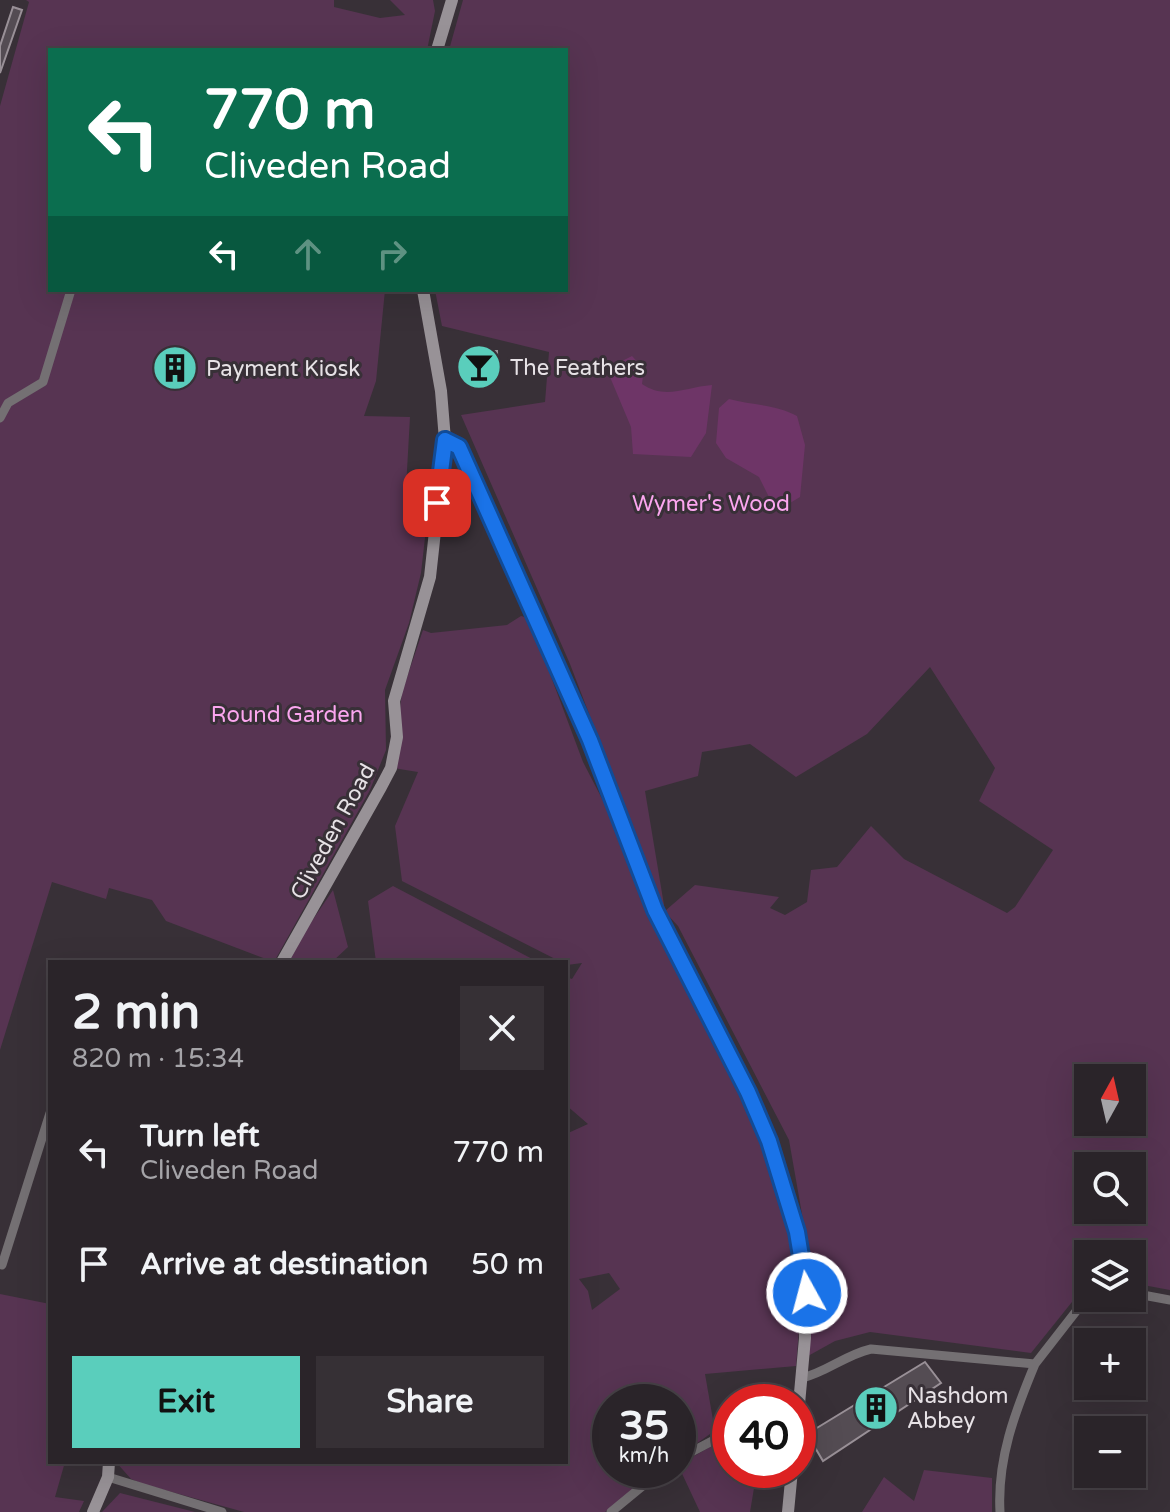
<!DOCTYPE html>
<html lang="en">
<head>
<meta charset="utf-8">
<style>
	:root { --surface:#2a2429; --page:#363035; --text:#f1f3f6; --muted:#a5a4a8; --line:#464146; --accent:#5acebc }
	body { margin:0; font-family:"Varela Round",sans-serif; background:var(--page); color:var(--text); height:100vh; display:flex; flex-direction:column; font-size:30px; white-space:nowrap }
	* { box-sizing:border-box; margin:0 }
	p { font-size:26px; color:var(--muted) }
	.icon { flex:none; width:44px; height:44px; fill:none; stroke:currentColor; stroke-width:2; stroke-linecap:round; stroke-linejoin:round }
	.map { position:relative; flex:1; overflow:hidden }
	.drawer { position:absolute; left:48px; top:960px; width:520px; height:504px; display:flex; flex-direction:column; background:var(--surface); border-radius:0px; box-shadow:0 8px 32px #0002,0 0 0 2px var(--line) }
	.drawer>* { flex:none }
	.top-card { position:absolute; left:48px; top:48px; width:520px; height:244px; border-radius:0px; box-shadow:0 8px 32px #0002,0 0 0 2px var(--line); background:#0b6e4f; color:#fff; overflow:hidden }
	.needle { width:52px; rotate:8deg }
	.fabs { position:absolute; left:1074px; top:1064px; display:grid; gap:16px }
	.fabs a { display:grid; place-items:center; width:72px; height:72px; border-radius:0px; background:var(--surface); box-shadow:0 8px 32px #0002,0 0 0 2px var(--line); font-size:40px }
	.speed { position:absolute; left:592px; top:1384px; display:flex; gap:16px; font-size:40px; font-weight:700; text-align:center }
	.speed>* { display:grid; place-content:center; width:104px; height:104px; border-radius:50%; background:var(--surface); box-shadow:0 8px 32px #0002,0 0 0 2px var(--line); line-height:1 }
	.speed small { font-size:20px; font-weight:400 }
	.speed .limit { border:12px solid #d22; background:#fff; color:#111 }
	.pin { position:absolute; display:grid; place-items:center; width:68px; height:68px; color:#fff; margin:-34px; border-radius:16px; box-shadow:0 4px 12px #0006 }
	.me { position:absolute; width:88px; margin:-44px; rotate:353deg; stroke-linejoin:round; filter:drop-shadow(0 0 6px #0008) }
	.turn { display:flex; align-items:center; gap:28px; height:168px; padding:0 24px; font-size:36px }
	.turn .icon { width:104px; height:104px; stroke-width:2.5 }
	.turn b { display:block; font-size:56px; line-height:68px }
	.lanes { display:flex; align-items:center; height:76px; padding:0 24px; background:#0003; justify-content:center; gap:40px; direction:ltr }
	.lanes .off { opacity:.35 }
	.round { display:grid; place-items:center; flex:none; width:84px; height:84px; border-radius:0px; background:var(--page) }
	.headline { display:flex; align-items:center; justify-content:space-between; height:136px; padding:0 24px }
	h1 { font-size:48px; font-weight:700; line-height:60px }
	.action { display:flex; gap:16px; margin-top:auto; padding:16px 24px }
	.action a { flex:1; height:92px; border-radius:0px; background:var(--accent); color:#111; font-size:32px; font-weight:700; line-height:92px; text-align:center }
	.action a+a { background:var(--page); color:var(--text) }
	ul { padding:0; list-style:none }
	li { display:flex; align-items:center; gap:24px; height:112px; padding:0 24px }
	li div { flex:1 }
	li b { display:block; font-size:30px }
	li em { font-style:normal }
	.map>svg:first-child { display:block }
</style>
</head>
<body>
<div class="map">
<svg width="1170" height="1512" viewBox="0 0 1170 1512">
	<rect width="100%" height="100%" fill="#383037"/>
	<path fill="#573452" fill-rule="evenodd" d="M26 0H334V7L380 18 405 15 390 0H433L435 11 427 50H50V290H385L376 381 364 416 410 417 405 506 428 511 421 573 409 623 385 690 386 750 370 790 274 962 166 921 152 900 109 888 106 899 52 882 0 1050V106L29 2Z
		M463 0H1170V1290L1132 1283V1254H1088V1282L1031 1353 870 1332 835 1341 808 1356 816 1294 789 1140 678 926 665 912 570 664 461 415 545 402 549 352 442 326 435 290H566V50H449ZM930 667 995 768 979 801 1053 850 1015 907 1007 913 904 859 871 826 837 867 811 870 807 902 785 915 770 908 779 897 695 885 665 911 645 791 698 776 702 752 750 744 796 777 867 734ZM1088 1078H1132V1122H1088ZM1088 1166H1132V1210H1088Z
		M521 616 529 618 583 762 613 820 628 863 700 1015 751 1106 770 1152 795 1247 802 1292 796 1366 705 1374 716 1437 710 1434 678 1457V1402H610V1470H660L605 1512H244L143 1484 131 1479 116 1462H566V1134L588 1124 566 1105V977L572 979 582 963 567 965 402 881 395 826 418 772 393 768 402 692 423 630 431 633 507 625ZM609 1273 620 1289 592 1310 588 1291 579 1279Z
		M393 886 538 962H376L368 901Z
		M333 890 348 947 332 962H284Z
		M0 1294 50 1304V1462H65L55 1497 84 1501 79 1512H0Z
		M730 1445V1470H757L750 1512H700L678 1465 712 1446Z
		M924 1470 992 1478V1512H862L884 1477 914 1501Z
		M120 1493 195 1512H102Z"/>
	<path fill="#6e3567" d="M632 356 644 369 642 384C665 400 686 387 712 385L706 433 691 457 633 454 631 427 610 377 612 366Z
		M729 399C752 405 777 405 797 416L805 445 800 497 785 506 769 497 759 477 726 458 716 443 719 408Z"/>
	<path fill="#544c53" stroke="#999097" stroke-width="2" d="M13 7 22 10 0 73V46Z
		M467 351H497L498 377 480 378V385H470L469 375 461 376 460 359 467 358Z
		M925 1362 941 1383 823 1461 807 1434Z"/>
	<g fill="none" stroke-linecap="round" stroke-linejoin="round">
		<path stroke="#747073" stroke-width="9" d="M0 418 8 403 43 382 71 290
			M2 1265 50 1113
			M1132 1293 1170 1300
			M802 1378C827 1372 845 1355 871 1349L1035 1364 1088 1296
			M678 1459 714 1440H730
			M108 1477 222 1512
			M611 1512 662 1470
			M1000 1512C997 1459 1015 1412 1035 1364"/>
		<path stroke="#989297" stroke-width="12" d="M437 50 452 0
			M445 440 459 447 590 740 655 910 748 1092 769 1141 804 1263 805 1338 798 1415
			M282 962 381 787 391 768 397 737 394 701 430 577 445 440 441 391 423 290
			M93 1512 108 1477 109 1462
			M788 1512 792 1470"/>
	</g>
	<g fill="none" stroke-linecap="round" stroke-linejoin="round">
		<g stroke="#114b97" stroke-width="20">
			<path id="route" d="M437 503 445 440 459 447 590 740 655 910 748 1092 769 1141 797 1232 807 1293"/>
		</g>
		<use href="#route" stroke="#1a73e8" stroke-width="14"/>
	</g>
	<defs>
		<g id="bar-disc" transform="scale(2.3)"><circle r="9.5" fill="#5acebc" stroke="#383037"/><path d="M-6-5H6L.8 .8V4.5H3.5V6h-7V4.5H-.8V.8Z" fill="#111"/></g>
		<g id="building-disc" transform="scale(2.3)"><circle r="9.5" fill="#5acebc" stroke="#383037"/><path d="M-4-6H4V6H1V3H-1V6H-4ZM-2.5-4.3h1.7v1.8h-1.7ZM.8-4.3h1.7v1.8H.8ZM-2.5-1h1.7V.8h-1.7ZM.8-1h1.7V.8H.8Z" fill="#111"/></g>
	</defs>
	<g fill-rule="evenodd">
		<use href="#bar-disc" x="479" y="367"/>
		<use href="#building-disc" x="175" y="368"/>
		<use href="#building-disc" x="876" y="1408"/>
	</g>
	<g text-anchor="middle" stroke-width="6" stroke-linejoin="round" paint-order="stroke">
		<g font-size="22" fill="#e7e2e6" stroke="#383037" text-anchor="start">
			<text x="510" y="375">The Feathers</text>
			<text x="206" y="376">Payment Kiosk</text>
			<text x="907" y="1403">Nashdom<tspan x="907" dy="25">Abbey</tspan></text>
		</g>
		<g font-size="22" fill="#fba6ef" stroke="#383037">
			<text x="711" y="511">Wymer's Wood</text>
			<text x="287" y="722">Round Garden</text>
		</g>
		<g font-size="22" fill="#e7e2e6" stroke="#383037">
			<text transform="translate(332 831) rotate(-61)" y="8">Cliveden Road</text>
		</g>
	</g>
</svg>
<div class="fabs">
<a><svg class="needle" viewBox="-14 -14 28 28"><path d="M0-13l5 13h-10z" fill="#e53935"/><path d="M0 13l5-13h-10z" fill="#a5a4a8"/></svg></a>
<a><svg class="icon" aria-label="search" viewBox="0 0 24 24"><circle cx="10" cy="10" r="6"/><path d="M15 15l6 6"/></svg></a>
<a><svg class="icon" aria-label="layers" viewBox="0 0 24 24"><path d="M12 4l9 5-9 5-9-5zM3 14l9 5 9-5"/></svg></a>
<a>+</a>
<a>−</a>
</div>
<div class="speed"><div>35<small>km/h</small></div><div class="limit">40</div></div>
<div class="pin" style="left:437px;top:503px;background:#d93025"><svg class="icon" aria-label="arrive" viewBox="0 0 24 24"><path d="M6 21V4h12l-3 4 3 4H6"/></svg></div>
<svg class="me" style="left:807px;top:1293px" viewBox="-20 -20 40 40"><circle r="17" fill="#1a73e8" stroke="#fff" stroke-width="3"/><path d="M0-11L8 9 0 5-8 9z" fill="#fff"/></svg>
<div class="top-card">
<div class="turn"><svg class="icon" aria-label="left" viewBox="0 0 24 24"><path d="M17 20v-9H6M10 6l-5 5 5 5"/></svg><div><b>770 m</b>Cliveden Road</div></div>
<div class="lanes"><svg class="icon" aria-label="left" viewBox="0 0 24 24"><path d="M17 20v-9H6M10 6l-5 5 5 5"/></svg><svg class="icon off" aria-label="ahead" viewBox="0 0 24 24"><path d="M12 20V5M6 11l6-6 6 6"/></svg><svg class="icon off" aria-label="right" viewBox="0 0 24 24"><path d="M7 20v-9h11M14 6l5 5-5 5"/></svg></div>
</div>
<section class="drawer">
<div class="headline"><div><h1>2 min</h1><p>820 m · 15:34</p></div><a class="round"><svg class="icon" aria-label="close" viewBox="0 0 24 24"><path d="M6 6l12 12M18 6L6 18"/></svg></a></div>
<ul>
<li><svg class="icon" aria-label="left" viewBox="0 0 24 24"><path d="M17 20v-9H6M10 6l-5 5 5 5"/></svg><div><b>Turn left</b><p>Cliveden Road</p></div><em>770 m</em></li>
<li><svg class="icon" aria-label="arrive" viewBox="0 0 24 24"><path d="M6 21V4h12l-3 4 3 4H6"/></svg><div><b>Arrive at destination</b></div><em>50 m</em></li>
</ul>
<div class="action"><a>Exit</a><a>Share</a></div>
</section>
</div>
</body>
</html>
